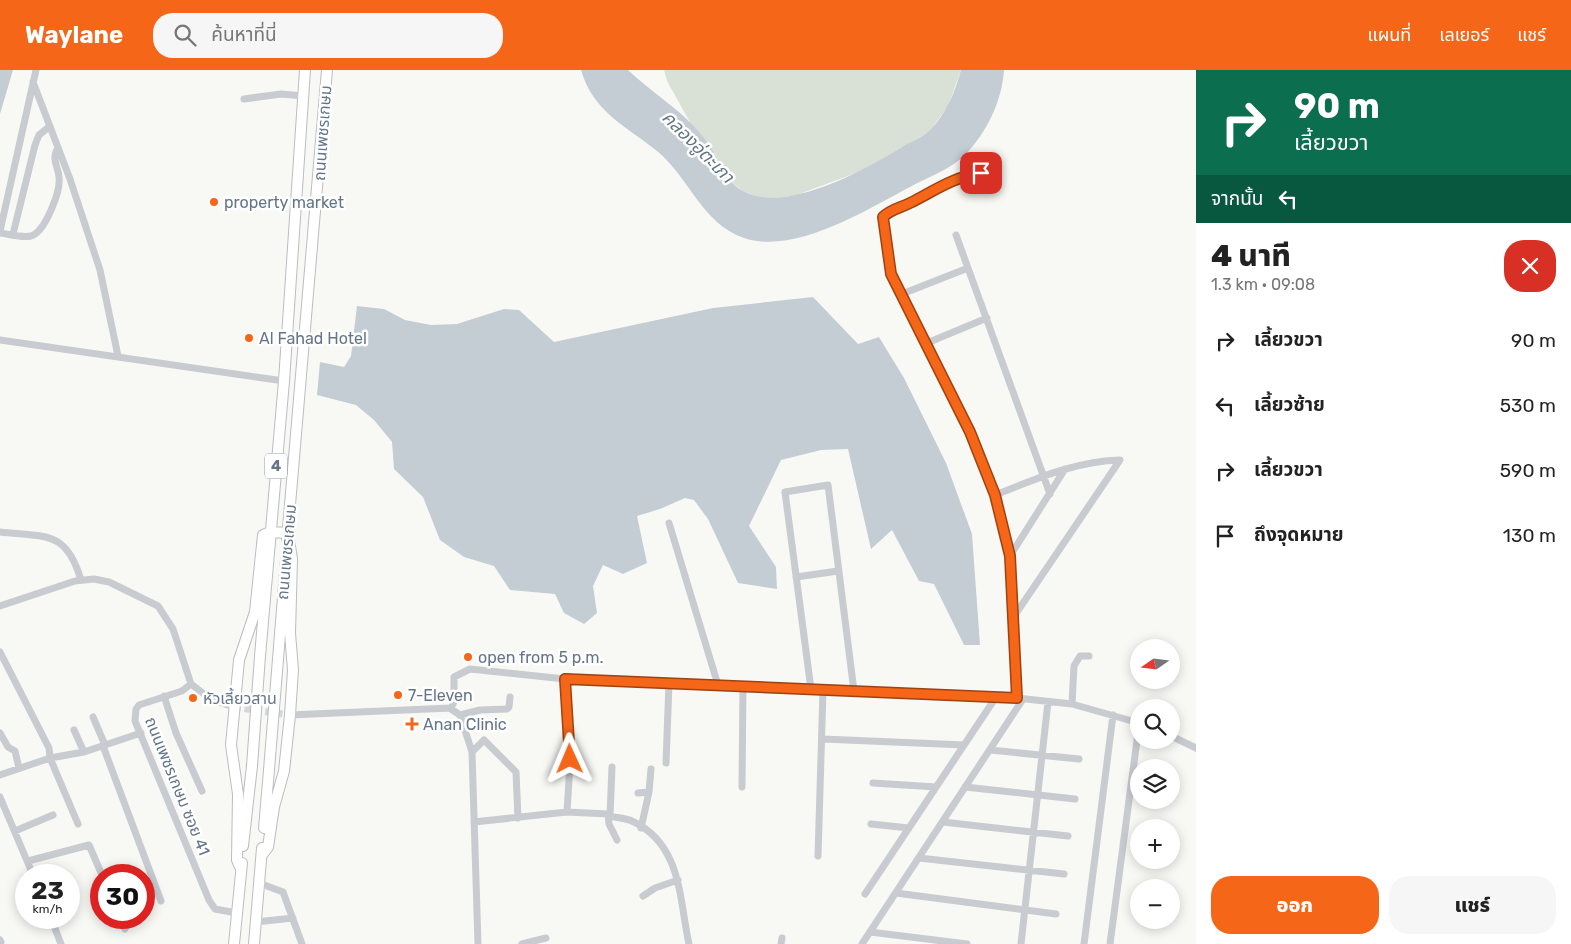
<!DOCTYPE html>
<html lang="th">
<head>
<meta charset="utf-8">
<style>
	:root { --surface:#fff; --page:#f6f6f6; --text:#222; --muted:#767676; --accent:#f56619 }
	body { margin:0; font-family:Rubik,"Noto Sans Thai",sans-serif; background:var(--page); color:var(--text); height:100vh; display:flex; flex-direction:column; font-size:19px; white-space:nowrap }
	* { box-sizing:border-box; margin:0 }
	p { font-size:16px; color:var(--muted) }
	.icon { flex:none; width:28px; height:28px; fill:none; stroke:currentColor; stroke-width:2; stroke-linecap:round; stroke-linejoin:round }
	.map { position:relative; flex:1; overflow:hidden }
	.sheet { display:flex; flex-direction:column; background:var(--surface); width:375px }
	.sheet>* { flex:none }
	.hud { background:#0b6e4f; color:#fff; overflow:hidden }
	.needle { width:32px; rotate:256deg }
	.tools { position:absolute; left:1130px; top:569px; display:grid; gap:10px }
	.tools a { display:grid; place-items:center; width:50px; height:50px; border-radius:50%; background:var(--surface); box-shadow:0 2px 12px #0003; font-size:25px }
	.speed { position:absolute; left:15px; top:794px; display:flex; gap:10px; font-size:25px; font-weight:700; text-align:center }
	.speed>* { display:grid; place-content:center; width:65px; height:65px; border-radius:50%; background:var(--surface); box-shadow:0 2px 12px #0003; line-height:1 }
	.speed small { font-size:12px; font-weight:400 }
	.speed .limit { border:8px solid #d22; background:#fff; color:#111 }
	.pin { position:absolute; display:grid; place-items:center; width:42px; height:42px; color:#fff; margin:-21px; border-radius:10px; box-shadow:0 2px 8px #0006 }
	.me { position:absolute; width:55px; margin:-28px; rotate:359deg; stroke-linejoin:round; filter:drop-shadow(0 0 4px #0008) }
	.turn { display:flex; align-items:center; gap:18px; height:105px; padding:0 15px; font-size:22px }
	.turn .icon { width:65px; height:65px; stroke-width:2.5 }
	.turn b { display:block; font-size:35px; line-height:42px }
	.then { display:flex; align-items:center; height:48px; padding:0 15px; background:#0003; gap:10px; font-size:19px }
	.round { display:grid; place-items:center; flex:none; width:52px; height:52px; border-radius:20px; background:var(--page) }
	.headline { display:flex; align-items:center; justify-content:space-between; height:85px; padding:0 15px }
	h1 { font-size:30px; font-weight:800; line-height:38px }
	.cta { display:flex; gap:10px; margin-top:auto; padding:10px 15px }
	.cta a { flex:1; height:58px; border-radius:20px; background:var(--accent); color:#fff; font-size:20px; font-weight:800; line-height:58px; text-align:center }
	.cta a+a { background:var(--page); color:var(--text) }
	ul { padding:0; list-style:none }
	li { display:flex; align-items:center; gap:15px; height:65px; padding:0 15px }
	li div { flex:1 }
	li b { display:block; font-size:19px }
	li em { font-style:normal }
	header { display:flex; align-items:center; gap:30px; box-sizing:border-box; height:70px; padding:0 25px; background:var(--accent); color:#fff }
	header strong { font-size:24px }
	nav { display:flex; gap:28px; margin-inline-start:auto; font-size:18px }
	.search { width:350px; height:45px; background:var(--page); display:flex; align-items:center; gap:12px; box-sizing:border-box; padding:0 18px; border-radius:20px; color:var(--muted); font-size:19px }
	main { display:flex; flex:1; min-height:0 }
	.map>svg:first-child { display:block }
</style>
</head>
<body>
<header>
<strong>Waylane</strong>
<div class="search"><svg class="icon" aria-label="search" viewBox="0 0 24 24"><circle cx="10" cy="10" r="6"/><path d="M15 15l6 6"/></svg>ค้นหาที่นี่</div>
<nav><a>แผนที่</a><a>เลเยอร์</a><a>แชร์</a></nav>
</header>
<main>
<div class="map">
<svg width="1196" height="874" viewBox="0 0 1196 874">
	<rect width="100%" height="100%" fill="#f8f9f5"/>
	<path fill="#d9e1d6" d="M664 0H961L948 36 929 62 861 101 794 126 770 128 757 127 743 121 724 106 706 71 691 54 667 11Z"/>
	<path fill="#c4cdd4" d="M0 0H13L0 44Z
		M581 0H628C653 24 687 43 707 72 720 90 723 111 745 122 788 144 870 97 907 74 915 70 924 66 930 60 946 44 955 22 961 0H1004C1002 31 987 62 965 85 951 99 928 107 910 117 866 140 795 185 744 168 702 154 689 107 657 81 626 56 593 42 581 0Z
		M813 227 858 274 879 267 904 308 946 393 972 464 980 575H964L934 514 919 511 892 460 871 479 848 379 821 380 781 390 749 456 776 497 777 519 738 513 708 449 694 430 685 428 660 439 637 446 647 493 623 504 603 495 593 516 597 543 584 554 564 543 555 524 510 520 494 496 464 487 440 470 423 427 394 399 392 372 374 350 356 335 317 325 320 292 344 297 351 286 357 236 384 239 405 250 431 255 457 254 504 239 519 240 554 272 713 238Z"/>
	<g fill="none" stroke-linecap="round" stroke-linejoin="round">
		<path stroke="#d3d8da" stroke-width="7" stroke-dasharray="7 3.5" stroke-linecap="butt" d="M234 637 290 645"/>
		<g stroke="#babdc1" stroke-width="12">
			<path id="highway" d="M287 470 327 0
				M260 586 284 311 305 0
				M278 589 286 490
				M264 758 269 700
				M243 776 252 696
				M241 799 237 790 238 724 231 675 239 590 255 542 263 465 270 462 288 463 292 489 290 563 293 600 290 645 284 701 274 737 268 777 262 785
				M234 874 242 793
				M254 874 262 778"/>
		</g>
		<path stroke="#c8cbd0" stroke-width="7" d="M33 12 70 109 100 200 118 286
			M244 29 281 24 304 26
			M998 100 963 105 909 134 890 140 883 147 891 204 970 362 995 425 1010 486 1017 628
			M0 161 36 0
			M0 163C9 164 22 168 31 166 45 162 61 121 59 107 58 96 51 89 58 78
			M13 164 35 75 39 65 50 56
			M956 165 1050 424
			M902 224 968 198
			M0 270 284 311
			M927 273 987 248
			M995 425C1036 409 1076 391 1120 390L1013 548
			M669 453 718 615
			M0 462C46 467 66 460 81 510
			M1010 486 1065 399
			M796 507 838 501
			M0 536 75 511 94 509 109 512 158 536 173 559 191 614
			M0 582 49 678 50 688 78 754
			M565 609 571 678 567 742
			M191 614 182 621 139 635 136 639 135 651 209 830 215 839 237 843
			M191 614 212 630 234 637
			M811 619 785 422 828 415 854 621
			M164 626 176 663 202 721
			M1072 634 1074 596 1080 586H1089
			M451 639 460 645 472 682 478 874
			M290 645 451 638 454 632V607L470 599 565 609 1017 628 1072 634 1139 653
			M460 645 480 640 507 639 509 637 510 627
			M93 647 105 675
			M74 660 84 682
			M0 663 8 677 15 681 19 698
			M1171 666 1196 678
			M823 669 964 675
			M103 676 161 831
			M990 680 1079 689
			M472 682 484 670 516 702 518 748
			M666 693 669 613
			M0 705 50 688 84 682 141 663
			M873 713 936 717
			M742 717 743 616
			M965 717 1075 729
			M638 723 649 722
			M0 727 33 805
			M608 744 609 754 617 770
			M610 746 612 697
			M474 752 567 742 608 744 610 746C617 748 626 748 632 751 682 774 679 829 689 874
			M943 752 1068 766
			M871 754 909 758
			M641 758 649 722 651 699
			M15 761 53 745
			M818 786 823 620
			M919 788 1064 804
			M28 791 89 775 102 805
			M259 813 283 822 302 874
			M896 823 1056 844
			M865 824 996 627
			M643 826 655 818 678 810
			M51 848 61 874
			M120 848 125 859
			M256 852 293 848
			M870 862 967 874
			M0 870 1 872
			M522 874 546 868
			M781 874 782 868
			M862 874 1023 629
			M1021 874 1048 632
			M1084 874 1113 645
			M1110 874 1139 655"/>
		<use href="#highway" stroke="#fff" stroke-width="10"/>
		<g stroke="#babdc1" stroke-width="12" stroke-linecap="butt">
			<path id="highway-bridge" d="M252 696 260 586
				M269 700 278 589"/>
		</g>
		<use href="#highway-bridge" stroke="#fff" stroke-width="10"/>
	</g>
	<g fill="none" stroke-linecap="round" stroke-linejoin="round">
		<g stroke="#9f4210" stroke-width="12">
			<path id="route" d="M570 689 565 609 1017 628 1010 486 995 425 970 362 891 204 883 147C891 139 900 138 910 133 934 121 953 107 981 103"/>
		</g>
		<use href="#route" stroke="#f56619" stroke-width="9"/>
	</g>
	<g fill="#f56619" stroke="#fff" stroke-width="2">
		<circle cx="214" cy="132" r="5"/>
		<circle cx="249" cy="268" r="5"/>
		<circle cx="468" cy="587" r="5"/>
		<circle cx="398" cy="625" r="5"/>
		<circle cx="193" cy="628" r="5"/>
		<path d="M409.5 646.5h5v5h5v5h-5v5h-5v-5h-5v-5h5z"/>
	</g>
	<g text-anchor="middle" stroke-width="5" stroke-linejoin="round" paint-order="stroke">
		<rect fill="#fff" stroke="#929ead" stroke-width="1" x="265" y="383.5" width="22" height="25" rx="4"/>
		<g font-size="15" font-weight="bold" fill="#64758a">
			<text x="276" y="401">4</text>
		</g>
		<g font-size="16" fill="#64758a" stroke="#fff">
			<text transform="translate(322 63) rotate(-86)" y="6">ถนนเพชรเกษม</text>
			<text transform="translate(286 482) rotate(-85)" y="6">ถนนเพชรเกษม</text>
			<text transform="translate(178 716) rotate(68)" y="6">ถนนเพชรเกษม ซอย 41</text>
		</g>
		<g font-size="16" fill="#64758a" stroke="#fff" text-anchor="start">
			<text x="224" y="138">property market</text>
			<text x="259" y="274">Al Fahad Hotel</text>
			<text x="478" y="593">open from 5 p.m.</text>
			<text x="408" y="631">7-Eleven</text>
			<text x="203" y="634">หัวเลี้ยวสาน</text>
			<text x="423" y="660">Anan Clinic</text>
		</g>
		<g font-size="18" font-style="italic" fill="#607785" stroke="#fff">
			<text transform="translate(698 77) rotate(45)" y="6">คลองอู่ตะเภา</text>
		</g>
	</g>
</svg>
<div class="tools">
<a><svg class="needle" viewBox="-14 -14 28 28"><path d="M0-13l5 13h-10z" fill="#e53935"/><path d="M0 13l5-13h-10z" fill="#767676"/></svg></a>
<a><svg class="icon" aria-label="search" viewBox="0 0 24 24"><circle cx="10" cy="10" r="6"/><path d="M15 15l6 6"/></svg></a>
<a><svg class="icon" aria-label="layers" viewBox="0 0 24 24"><path d="M12 4l9 5-9 5-9-5zM3 14l9 5 9-5"/></svg></a>
<a>+</a>
<a>−</a>
</div>
<div class="speed"><div>23<small>km/h</small></div><div class="limit">30</div></div>
<div class="pin" style="left:981px;top:103px;background:#d93025"><svg class="icon" aria-label="arrive" viewBox="0 0 24 24"><path d="M6 21V4h12l-3 4 3 4H6"/></svg></div>
<svg class="me" style="left:570px;top:689px" viewBox="-20 -20 40 40"><path d="M0-17L14 15 0 8-14 15z" fill="#f56619" stroke="#fff" stroke-width="4"/></svg>
</div>
<section class="sheet">
<div class="hud">
<div class="turn"><svg class="icon" aria-label="right" viewBox="0 0 24 24"><path d="M7 20v-9h11M14 6l5 5-5 5"/></svg><div><b>90 m</b>เลี้ยวขวา</div></div>
<div class="then">จากนั้น<svg class="icon" aria-label="left" viewBox="0 0 24 24"><path d="M17 20v-9H6M10 6l-5 5 5 5"/></svg></div>
</div>
<div class="headline"><div><h1>4 นาที</h1><p>1.3 km · 09:08</p></div><a class="round" style="background:#d93025;color:#fff"><svg class="icon" aria-label="close" viewBox="0 0 24 24"><path d="M6 6l12 12M18 6L6 18"/></svg></a></div>
<ul>
<li><svg class="icon" aria-label="right" viewBox="0 0 24 24"><path d="M7 20v-9h11M14 6l5 5-5 5"/></svg><div><b>เลี้ยวขวา</b></div><em>90 m</em></li>
<li><svg class="icon" aria-label="left" viewBox="0 0 24 24"><path d="M17 20v-9H6M10 6l-5 5 5 5"/></svg><div><b>เลี้ยวซ้าย</b></div><em>530 m</em></li>
<li><svg class="icon" aria-label="right" viewBox="0 0 24 24"><path d="M7 20v-9h11M14 6l5 5-5 5"/></svg><div><b>เลี้ยวขวา</b></div><em>590 m</em></li>
<li><svg class="icon" aria-label="arrive" viewBox="0 0 24 24"><path d="M6 21V4h12l-3 4 3 4H6"/></svg><div><b>ถึงจุดหมาย</b></div><em>130 m</em></li>
</ul>
<div class="cta"><a>ออก</a><a>แชร์</a></div>
</section>
</main>
</body>
</html>
